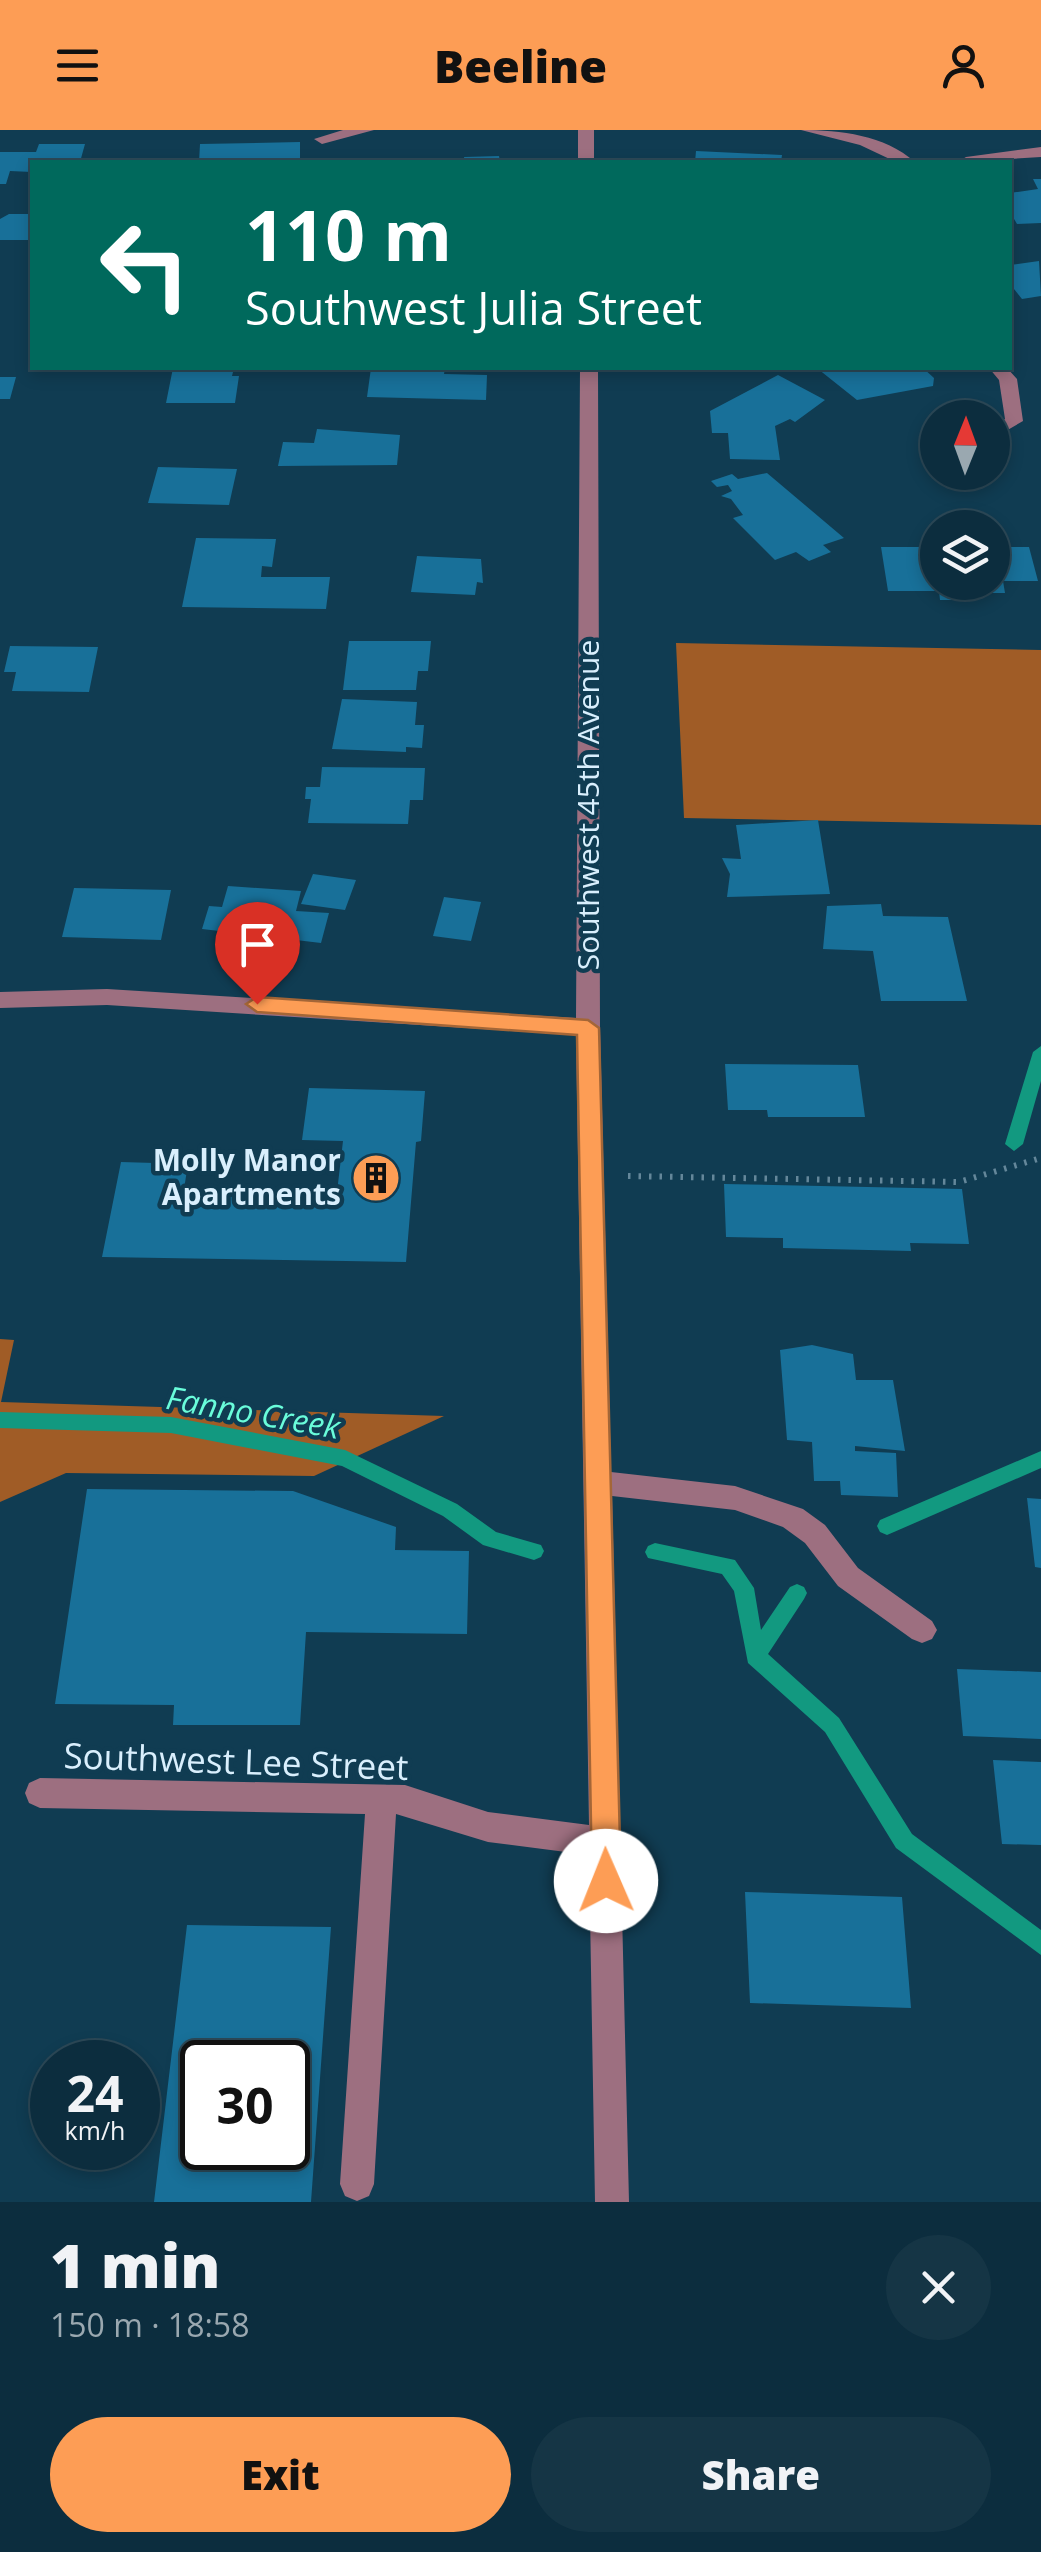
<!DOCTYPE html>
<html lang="en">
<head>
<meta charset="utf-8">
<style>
	:root { --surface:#0c2d3e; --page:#153545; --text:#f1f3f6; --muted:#9aa8b0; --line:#2c4958; --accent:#fd9d55 }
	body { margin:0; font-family:"Open Sans",sans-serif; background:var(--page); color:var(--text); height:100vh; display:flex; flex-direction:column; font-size:38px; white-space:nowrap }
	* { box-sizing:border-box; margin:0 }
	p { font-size:32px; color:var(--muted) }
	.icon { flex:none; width:55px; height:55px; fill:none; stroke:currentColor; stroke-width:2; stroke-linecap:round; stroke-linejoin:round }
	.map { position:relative; height:2072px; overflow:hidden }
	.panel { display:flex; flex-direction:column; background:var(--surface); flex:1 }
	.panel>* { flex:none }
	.hud { position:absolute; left:30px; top:30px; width:982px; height:210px; border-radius:0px; box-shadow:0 5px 15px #0003,0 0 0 2px var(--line); background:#00695c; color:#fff; overflow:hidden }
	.needle { width:65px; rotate:1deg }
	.tools { position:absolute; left:920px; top:270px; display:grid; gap:20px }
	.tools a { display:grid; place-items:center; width:90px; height:90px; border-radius:50%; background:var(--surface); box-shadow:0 5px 15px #0003,0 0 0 2px var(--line); font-size:50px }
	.speed { position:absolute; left:30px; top:1910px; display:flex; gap:20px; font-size:50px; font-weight:700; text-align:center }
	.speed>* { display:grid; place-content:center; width:130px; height:130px; border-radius:50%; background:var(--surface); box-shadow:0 5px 15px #0003,0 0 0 2px var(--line); line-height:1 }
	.speed small { font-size:25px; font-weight:400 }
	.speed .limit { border:5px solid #111; border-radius:15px; background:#fff; color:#111 }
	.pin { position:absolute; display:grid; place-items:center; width:85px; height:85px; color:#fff; margin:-102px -42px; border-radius:50% 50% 50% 0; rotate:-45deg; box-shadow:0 0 10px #0007 }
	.pin .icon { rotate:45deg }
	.me { position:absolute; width:110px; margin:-55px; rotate:359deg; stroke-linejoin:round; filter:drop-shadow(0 0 8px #0008) }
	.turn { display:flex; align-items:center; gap:35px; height:210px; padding:0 50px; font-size:45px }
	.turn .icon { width:130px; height:130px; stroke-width:2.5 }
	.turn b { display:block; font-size:70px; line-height:85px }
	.round { display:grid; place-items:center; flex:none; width:105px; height:105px; border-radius:52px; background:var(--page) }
	.overview { display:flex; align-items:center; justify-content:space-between; height:170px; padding:0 50px }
	h1 { font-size:60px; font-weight:800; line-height:75px }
	.cta { display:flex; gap:20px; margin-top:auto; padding:20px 50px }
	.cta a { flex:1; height:115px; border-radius:60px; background:var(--accent); color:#111; font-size:40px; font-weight:800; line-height:115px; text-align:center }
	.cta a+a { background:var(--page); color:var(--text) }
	header { display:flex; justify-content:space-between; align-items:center; height:130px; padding:0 50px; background:var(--accent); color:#111; font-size:45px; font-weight:800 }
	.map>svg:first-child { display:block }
</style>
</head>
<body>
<header><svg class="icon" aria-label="menu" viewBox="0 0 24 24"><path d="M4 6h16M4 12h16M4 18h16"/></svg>Beeline<svg class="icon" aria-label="person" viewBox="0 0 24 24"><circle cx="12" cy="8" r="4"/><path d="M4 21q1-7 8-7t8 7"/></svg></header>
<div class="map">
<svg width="1041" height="2072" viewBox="0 0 1041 2072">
	<rect width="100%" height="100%" fill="#103c52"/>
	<path fill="#a05c26" d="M676 513 1041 520V695L684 688Z
		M0 1209 14 1210 1 1272 444 1286 314 1346 66 1343 0 1372Z"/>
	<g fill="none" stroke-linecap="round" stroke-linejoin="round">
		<path fill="#129980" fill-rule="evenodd" d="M1041 916V951L1023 1014 1014 1021 1005 1014 1033 922Z
			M0 1282 171 1287 345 1320 457 1374 496 1402 541 1415 544 1421 541 1427 534 1430 483 1415 443 1386 342 1336 171 1303 0 1298Z
			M1041 1321V1338L894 1402 887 1405 880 1402 877 1396 880 1390Z
			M655 1413 735 1430 754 1458 761 1500 790 1457 797 1454 804 1457 807 1463 804 1469 768 1524 839 1588 912 1704 1041 1800V1825L896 1718 825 1602 748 1533 734 1461 722 1444 648 1428 645 1422 648 1416Z"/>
	</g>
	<path fill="#187099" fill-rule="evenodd" d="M300 12V32H199L200 14Z
		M39 14H85L80 32H32V42L10 41 6 54H0V22H36Z
		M696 21 782 25 781 32H695Z
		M499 26 500 32H465L464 27Z
		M1033 49H1041V93L1017 94 1010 82V63L1038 59Z
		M9 84H32V110H0V89Z
		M1039 131 1041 166 1022 169 1010 154V135Z
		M173 238H234L232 246H239L235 273H166Z
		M371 238H445L444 244 487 245 486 270 367 267Z
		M923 238 934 248 933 256 857 270 818 239Z
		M778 245 825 270 795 292 790 289 775 296 780 330 730 329 728 303H712L710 281Z
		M0 247H16L10 269H0Z
		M317 299 400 305 397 335 278 336 283 312 314 313Z
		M158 337 237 339 229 375 148 373Z
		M767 343 844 408 823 415 831 422 809 431 796 422 775 430 733 388 743 385 731 369 721 366 732 361 728 355 717 357 711 351 732 344 738 349Z
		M196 408 276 409 272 437 262 436 261 447H330L326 479 182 477Z
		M881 417H938V452H992V417H1029L1038 451H1003L1005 463H963L965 470H940L939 461H888Z
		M417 426 481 429 483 453 477 452 475 465 411 462Z
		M349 511H431L428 541H418L416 560H343Z
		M10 516 98 517 89 562 12 561 16 542H4Z
		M342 569 417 572 415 595H424L422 618 406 617V622L332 619Z
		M322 637 425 638 423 670H410L408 694 308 693 311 669H305L306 657H320Z
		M818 690 830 764 727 767 730 744 722 728 741 729 736 695Z
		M313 744 356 750 345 780 301 774Z
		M228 756 301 761 296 781 329 783 321 813 202 799 209 776 222 777Z
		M74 758 171 760 161 810 62 807Z
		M444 767 481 772 471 811 433 806Z
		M881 774 883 786 948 787 967 871H881L873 821 823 819 827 776Z
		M725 934 858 935 865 987H768L767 980H728Z
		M309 958 425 961 421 1011 416 1012 406 1132 102 1127 121 1032 188 1034 183 1065 326 1069 337 1062 343 1011 302 1010Z
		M724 1054 962 1059 969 1114 910 1113 911 1121 783 1118V1108L726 1107Z
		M812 1215 853 1224 856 1250H893L905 1321 855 1316V1321L896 1323 898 1367 841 1365 840 1351H814L812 1312 787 1310 780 1220Z
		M87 1359 293 1361 396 1397 395 1420 469 1421 467 1504 306 1502 300 1595H173L174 1575 55 1574Z
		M1027 1368 1041 1369V1438L1035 1437Z
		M957 1539 1041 1542V1609L963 1606Z
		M993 1630 1041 1632V1715L1002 1714Z
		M745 1762 902 1767 911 1878 750 1873Z
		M187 1795 331 1797 311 2072H154ZM202 1932H288V2018H202Z"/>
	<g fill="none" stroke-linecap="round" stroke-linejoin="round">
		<path stroke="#64879a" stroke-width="6" stroke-dasharray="2.5 8" stroke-linecap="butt" d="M628 1046 959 1052 1041 1028"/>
		<path fill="#9d6f80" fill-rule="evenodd" d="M343 0H374L322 14 314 9Z
			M578 0H594V32H578Z
			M801 0C841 0 884 5 915 32H896L860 15Z
			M1041 17V27L958 32 966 27Z
			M580 238H598L600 897 611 1342 735 1356 803 1379 825 1395 858 1438 932 1491 937 1500 932 1509 922 1513 912 1509 838 1456 805 1413 783 1397 735 1380 612 1366 629 2072H595L589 1725 488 1712 396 1684 374 2054 369 2066 357 2071 345 2066 340 2054 365 1684 40 1678 29 1673 25 1663 29 1653 40 1648 405 1655 488 1682 589 1695 576 905 107 875 0 878V862L107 859 576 888Z
			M989 238H1007L1017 249 1023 291 992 309V296L1005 289 999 250Z"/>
	</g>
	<path fill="#fd9d55" stroke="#a46637" stroke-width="2.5" d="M257 867 588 890 599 898 621 1751 617 1761 606 1765 596 1761 592 1751 577 905 257 882 246 874Z"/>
	<defs>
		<g id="building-disc" transform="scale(2.5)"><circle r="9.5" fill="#fd9d55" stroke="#103c52"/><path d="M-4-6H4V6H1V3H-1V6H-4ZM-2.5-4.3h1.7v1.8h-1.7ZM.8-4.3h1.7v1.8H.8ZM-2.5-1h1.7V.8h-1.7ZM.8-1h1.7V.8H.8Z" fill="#111"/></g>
	</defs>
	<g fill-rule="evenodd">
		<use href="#building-disc" x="376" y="1048"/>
	</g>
	<g text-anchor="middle" stroke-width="9" stroke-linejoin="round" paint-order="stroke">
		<g font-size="30" fill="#d9effd" stroke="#103c52">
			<text transform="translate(589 675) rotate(-90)" y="10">Southwest 45th Avenue</text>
		</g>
		<g font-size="30" font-weight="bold" fill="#d9effd" stroke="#103c52" text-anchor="end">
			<text x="341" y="1041">Molly Manor<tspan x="341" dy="34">Apartments</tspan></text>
		</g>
		<g font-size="32" font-style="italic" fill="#69fcda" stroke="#103c52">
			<text transform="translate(253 1283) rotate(10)" y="11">Fanno Creek</text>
		</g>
		<g font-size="35" fill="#d9effd" stroke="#103c52">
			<text transform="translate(236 1632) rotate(2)" y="12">Southwest Lee Street</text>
		</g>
	</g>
</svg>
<div class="tools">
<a><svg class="needle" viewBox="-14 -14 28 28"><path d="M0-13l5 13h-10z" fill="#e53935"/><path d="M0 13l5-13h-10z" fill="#9aa8b0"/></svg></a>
<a><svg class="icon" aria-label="layers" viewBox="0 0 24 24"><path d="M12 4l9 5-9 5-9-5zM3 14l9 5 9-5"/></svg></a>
</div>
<div class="speed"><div>24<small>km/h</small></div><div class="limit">30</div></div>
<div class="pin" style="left:257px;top:874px;background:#d93025"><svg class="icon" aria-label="arrive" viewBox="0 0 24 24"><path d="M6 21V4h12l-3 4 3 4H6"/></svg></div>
<svg class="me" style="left:606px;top:1751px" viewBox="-20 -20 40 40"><circle r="19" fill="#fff"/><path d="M0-13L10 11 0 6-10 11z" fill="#fd9d55"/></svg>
<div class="hud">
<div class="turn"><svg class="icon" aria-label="left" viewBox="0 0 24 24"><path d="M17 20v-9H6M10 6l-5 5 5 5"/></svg><div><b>110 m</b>Southwest Julia Street</div></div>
</div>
</div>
<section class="panel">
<div class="overview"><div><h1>1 min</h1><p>150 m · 18:58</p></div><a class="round"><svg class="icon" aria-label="close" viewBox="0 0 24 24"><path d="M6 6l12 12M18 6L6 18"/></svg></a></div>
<div class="cta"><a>Exit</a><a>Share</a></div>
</section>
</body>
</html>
